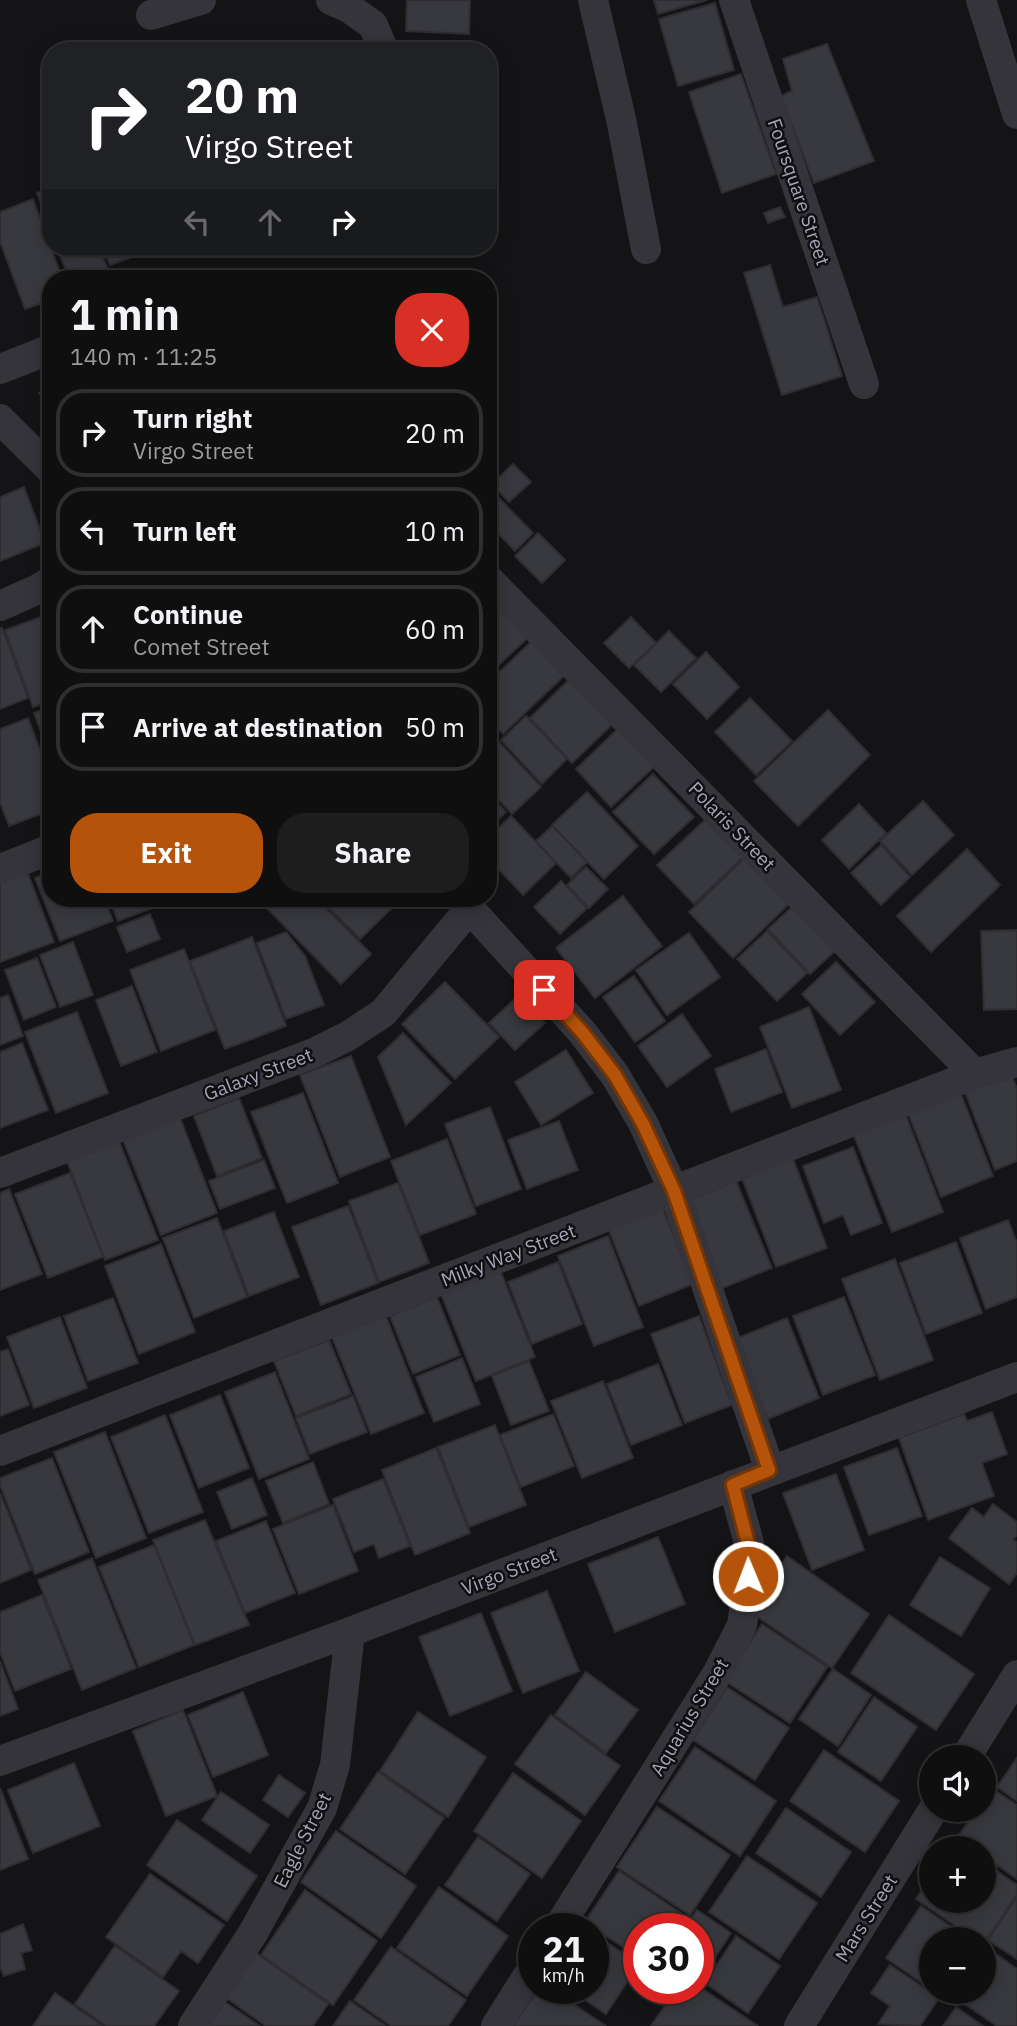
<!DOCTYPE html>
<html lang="en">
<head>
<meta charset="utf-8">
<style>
	:root { --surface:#0f0f10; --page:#1d1d1e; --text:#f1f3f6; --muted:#9b9c9f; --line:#2f2f30; --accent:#b45309 }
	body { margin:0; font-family:"IBM Plex Sans",sans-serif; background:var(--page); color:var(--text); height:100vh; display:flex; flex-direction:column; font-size:26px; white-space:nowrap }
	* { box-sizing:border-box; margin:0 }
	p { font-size:23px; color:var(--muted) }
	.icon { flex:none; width:38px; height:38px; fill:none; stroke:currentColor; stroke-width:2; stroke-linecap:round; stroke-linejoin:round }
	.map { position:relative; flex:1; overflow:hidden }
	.sheet { position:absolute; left:42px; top:270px; width:455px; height:637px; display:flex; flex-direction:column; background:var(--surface); border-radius:28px; box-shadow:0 4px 18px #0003,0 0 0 2px var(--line) }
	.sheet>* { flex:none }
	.banner { position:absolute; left:42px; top:42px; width:455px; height:214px; border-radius:28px; box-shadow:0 4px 18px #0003,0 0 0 2px var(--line); background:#202124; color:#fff; overflow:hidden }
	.fabs { position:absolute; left:919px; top:1745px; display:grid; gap:14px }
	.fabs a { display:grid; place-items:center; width:77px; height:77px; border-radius:50%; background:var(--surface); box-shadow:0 4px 18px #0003,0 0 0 2px var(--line); font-size:35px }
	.speed { position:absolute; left:518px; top:1913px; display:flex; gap:14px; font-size:35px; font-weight:700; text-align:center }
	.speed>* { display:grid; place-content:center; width:91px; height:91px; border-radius:50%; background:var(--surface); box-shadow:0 4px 18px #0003,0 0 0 2px var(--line); line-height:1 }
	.speed small { font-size:18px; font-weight:400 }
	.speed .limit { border:10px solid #d22; background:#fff; color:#111 }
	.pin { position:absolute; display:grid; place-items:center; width:60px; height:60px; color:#fff; margin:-30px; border-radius:14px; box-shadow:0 4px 10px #0006 }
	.me { position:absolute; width:77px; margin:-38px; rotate:359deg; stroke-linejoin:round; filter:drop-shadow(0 0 5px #0008) }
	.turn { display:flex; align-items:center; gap:24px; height:147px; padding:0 28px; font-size:32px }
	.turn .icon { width:91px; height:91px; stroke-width:2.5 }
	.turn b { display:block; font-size:49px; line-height:60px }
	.lanes { display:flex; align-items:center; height:66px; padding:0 28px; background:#0003; justify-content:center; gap:35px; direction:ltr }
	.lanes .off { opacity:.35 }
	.round { display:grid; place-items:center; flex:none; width:74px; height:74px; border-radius:28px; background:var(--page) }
	.headline { display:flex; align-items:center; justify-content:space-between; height:119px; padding:0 28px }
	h1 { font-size:42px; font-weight:700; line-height:52px }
	.cta { display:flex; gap:14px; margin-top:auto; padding:14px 28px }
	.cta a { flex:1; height:80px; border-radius:28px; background:var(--accent); color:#fff; font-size:28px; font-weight:700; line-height:80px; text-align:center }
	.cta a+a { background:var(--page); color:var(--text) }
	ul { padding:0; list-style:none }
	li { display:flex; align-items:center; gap:21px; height:88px; margin:0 14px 10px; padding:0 14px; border:4px solid var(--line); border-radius:28px }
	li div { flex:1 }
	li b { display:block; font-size:26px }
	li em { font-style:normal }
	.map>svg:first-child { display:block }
</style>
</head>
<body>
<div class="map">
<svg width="1017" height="2026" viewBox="0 0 1017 2026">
	<rect width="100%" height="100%" fill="#141416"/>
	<path fill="#38393e" stroke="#2f2d32" stroke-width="2" d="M407 0H470L469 34 406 31Z
		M654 0H707L658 14Z
		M715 3 734 70 678 86 659 19Z
		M827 44 874 161 814 183 781 96 792 91 783 59Z
		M741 74 776 174 722 193 689 92Z
		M51 188V229L37 193Z
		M33 199 62 278H51V300L25 309 0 241V212Z
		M780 207 785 217 768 223 764 213Z
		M57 247H99L110 275 102 278H69Z
		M103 247H132L135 256 110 265Z
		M770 265 783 307 817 297 842 376 782 395 744 273Z
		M51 382V406L39 393Z
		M513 464 531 482 509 502 492 484Z
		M24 487 45 543 0 561V497Z
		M491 490 533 533 515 551 488 523V493Z
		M538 533 565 560 542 583 515 556Z
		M488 583 534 632 488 675Z
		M49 614 51 701 33 707 5 630Z
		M631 617 656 643 629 668 604 643Z
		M0 628H2L28 698 0 709Z
		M669 631 696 658 661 692 634 665Z
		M536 637 569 671 503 734 488 717V683Z
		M706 652 739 687 707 719 673 684Z
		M577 672 620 717 572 763 530 718Z
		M750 698 792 741 756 775 715 732Z
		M51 707V758L34 713Z
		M828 710 870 755 798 826 754 781Z
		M526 716 567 759 542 784 501 740Z
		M28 718 51 779V810L9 826 0 802V729Z
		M624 723 660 761 611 807 576 769Z
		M493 736 541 787 512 814 488 788V740Z
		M653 774 694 817 654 854 613 812Z
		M587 792 638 846 604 879 552 825Z
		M488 793 506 812 488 829Z
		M923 801 954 835 912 875 880 841Z
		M859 804 886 833 849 869 822 840Z
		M511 816 556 863 523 895 488 858V838Z
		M706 819 743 857 694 904 657 865Z
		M552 826 587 862 571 878 536 841Z
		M881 845 910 877 881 905 851 873Z
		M967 849 1000 885 931 952 897 916Z
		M749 854 793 900 733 958 689 912Z
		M586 867 608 889 589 908 567 885Z
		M27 871 54 942 0 962V882Z
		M51 872V898H104L113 921 60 941 35 878Z
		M561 881 587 908 560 934 534 907Z
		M623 896 662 946 595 998 556 948Z
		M109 898H166L168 902 118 921Z
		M257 898H316L371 954 341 984Z
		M319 898H386L394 906 360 939Z
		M793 906 835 951 810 974 768 929Z
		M150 914 160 939 127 952 117 927Z
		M1017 930V1009L984 1010 981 931Z
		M767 931 807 973 777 1001 737 959Z
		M286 932 305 956 324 1005 286 1019 257 943Z
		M689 933 720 977 667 1015 636 970Z
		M252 937 286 1026 225 1049 190 961Z
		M73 942 93 995 60 1007 40 955Z
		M184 949 215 1030 161 1051 130 970Z
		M37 958 56 1007 24 1020 5 970Z
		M836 962 875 1002 840 1035 802 994Z
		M634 976 665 1021 635 1042 603 997Z
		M445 982 499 1037 455 1079 402 1024Z
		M132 986 157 1052 121 1066 96 1000Z
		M8 995 23 1036 0 1045V998Z
		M519 995 545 1023 515 1050 489 1023Z
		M809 1007 841 1090 792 1108 760 1027Z
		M77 1012 108 1093 56 1113 25 1032Z
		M682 1014 711 1056 667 1087 638 1046Z
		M403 1033 451 1083 406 1125 378 1057Z
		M22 1043 48 1110 0 1128V1052Z
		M766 1049 782 1092 731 1112 715 1069Z
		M566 1050 593 1093 541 1125 515 1082Z
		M351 1056 390 1157 340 1177 300 1075Z
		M1009 1068 1017 1089V1161L995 1170 963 1087Z
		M959 1089 993 1176 941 1197 907 1110Z
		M303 1093 338 1183 287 1203 251 1112Z
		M239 1098 262 1158 217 1176 194 1116Z
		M490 1107 521 1189 476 1206 445 1124Z
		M903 1108 943 1212 892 1232 851 1128Z
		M179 1115 217 1213 161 1235 122 1137Z
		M559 1121 578 1170 527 1189 508 1140Z
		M447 1139 476 1214 420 1235 391 1161Z
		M119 1141 158 1240 105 1260 67 1161Z
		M853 1147 882 1223 851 1235 843 1215 824 1223 803 1166Z
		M792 1156 827 1248 776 1267 741 1175Z
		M264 1160 275 1188 220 1209 209 1181Z
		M70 1173 103 1257 48 1278 15 1194Z
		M736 1181 772 1268 720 1289 685 1202Z
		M398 1183 429 1263 379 1282 349 1201Z
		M9 1189 42 1274 0 1290V1193Z
		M348 1206 378 1283 321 1305 292 1227Z
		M662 1207 693 1284 639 1306 608 1228Z
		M274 1212 299 1277 249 1296 224 1231Z
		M217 1218 247 1297 194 1318 163 1238Z
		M1008 1220 1017 1243V1297L986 1309 960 1238Z
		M608 1236 643 1327 594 1346 558 1256Z
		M956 1242 982 1313 926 1334 900 1263Z
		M161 1244 195 1332 139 1354 105 1266Z
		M895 1259 933 1360 880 1380 842 1279Z
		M558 1262 582 1324 532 1344 508 1282Z
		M500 1270 535 1357 476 1381 441 1294Z
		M437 1297 460 1355 413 1374 390 1316Z
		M844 1297 875 1375 823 1395 793 1316Z
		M113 1298 138 1363 88 1381 64 1316Z
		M386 1316 424 1413 371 1434 332 1337Z
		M699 1316 732 1405 685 1423 651 1334Z
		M60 1317 87 1388 34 1408 7 1337Z
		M787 1318 819 1398 768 1419 735 1339Z
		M329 1340 351 1394 296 1416 274 1361Z
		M8 1349 29 1405 0 1416V1352Z
		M462 1358 480 1404 434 1422 416 1377Z
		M529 1361 549 1411 511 1425 492 1376Z
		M658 1364 682 1425 631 1445 607 1384Z
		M275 1372 309 1459 259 1479 225 1392Z
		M603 1381 633 1458 582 1478 551 1401Z
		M220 1395 249 1468 199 1488 170 1415Z
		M353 1396 367 1432 310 1454 296 1418Z
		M992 1412 1007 1454 982 1463 994 1496 928 1520 899 1438 964 1414 967 1421Z
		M553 1414 574 1466 521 1487 500 1435Z
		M165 1415 203 1512 149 1533 111 1437Z
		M495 1425 526 1505 469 1527 438 1447Z
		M105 1432 146 1538 96 1558 54 1452Z
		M436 1448 470 1533 415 1555 382 1470Z
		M897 1448 922 1516 869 1535 844 1467Z
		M52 1458 89 1552 35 1574 0 1485V1478Z
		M313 1462 329 1504 283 1523 266 1481Z
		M836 1474 864 1550 812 1570 783 1493Z
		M252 1478 267 1515 232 1529 217 1492Z
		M383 1479 410 1546 379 1558 374 1544 354 1552 333 1499Z
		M0 1493 31 1570 0 1583Z
		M993 1504 1017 1522V1535L1013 1540 1017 1542V1573L1009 1584 949 1538 972 1508 984 1517Z
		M333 1505 358 1571 299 1594 273 1529Z
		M205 1520 249 1625 195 1645 153 1540Z
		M266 1521 295 1593 245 1613 216 1541Z
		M658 1537 685 1604 615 1632 588 1564Z
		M154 1545 194 1645 139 1667 99 1567Z
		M787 1556 869 1614 832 1668 749 1611Z
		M940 1557 990 1588 961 1636 910 1605Z
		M92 1558 136 1668 82 1690 38 1580Z
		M547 1591 579 1671 523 1693 491 1613Z
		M42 1595 71 1669 15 1691 0 1652V1612Z
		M481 1613 512 1691 450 1716 419 1637Z
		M889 1615 974 1674 936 1730 851 1673Z
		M762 1624 827 1667 790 1723 725 1681Z
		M0 1661 18 1709 0 1716Z
		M833 1669 871 1695 838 1746 799 1719Z
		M586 1672 638 1710 606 1753 555 1715Z
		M727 1687 789 1728 755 1780 693 1740Z
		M243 1692 268 1755 213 1777 188 1715Z
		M874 1697 917 1727 881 1781 838 1752Z
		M183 1710 217 1796 166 1816 133 1731Z
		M418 1712 486 1757 448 1817 380 1771Z
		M551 1715 620 1766 585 1815 515 1764Z
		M695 1747 776 1801 740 1856 659 1801Z
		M824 1750 899 1801 865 1852 790 1801Z
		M1017 1758V1801L997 1787Z
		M74 1763 100 1826 33 1853 8 1790Z
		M378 1772 444 1818 405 1874 340 1829Z
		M513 1773 581 1821 542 1878 474 1831Z
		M279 1775 305 1793 288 1817 263 1800Z
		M0 1788 28 1859 0 1870Z
		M991 1788 1017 1805V1879L984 1856V1848H972L957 1838 976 1810H984V1799Z
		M221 1792 269 1825 250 1853 202 1820Z
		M657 1807 730 1855 690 1915 617 1867Z
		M786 1808 851 1852 821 1897 756 1853Z
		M177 1820 257 1876 227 1921 147 1865Z
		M336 1831 416 1886 381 1938 301 1882Z
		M478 1837 530 1874 497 1921 445 1885Z
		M747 1856 817 1903 779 1959 709 1912Z
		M984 1862 1017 1885V1894L984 1943V1939H975L916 1899 931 1877V1900H984Z
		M619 1871 688 1918 681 1928H639V1958L585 1922Z
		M150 1874 224 1925 198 1963 181 1951 163 1977 106 1937Z
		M439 1887 508 1936 467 1996 397 1948Z
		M305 1890 377 1941 333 2005 261 1955Z
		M1017 1897V1959L988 1940Z
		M921 1906 969 1939H931V1989L886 1958Z
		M697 1910 731 1933 700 1980 698 1928H685Z
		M23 1924 32 1950 21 1953 25 1969 4 1976 0 1967V1934Z
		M593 1933 639 1964 606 2014 567 1988H593Z
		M736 1936 780 1966 748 2013 705 1983Z
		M115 1946 179 1991 154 2026H107L75 2004Z
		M391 1947 466 2000 448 2026H391L354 2000Z
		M992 1951 1017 1969V2026H997L959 2000 965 1992H984V1964Z
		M256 1953 328 2004 313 2026H266L225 1997Z
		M890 1965 939 1998 920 2026 878 2024 890 2006 871 1993Z
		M698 1986 758 2026H651L677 1988H698Z
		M539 1988H549L606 2026H513Z
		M935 1992H957L950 2002Z
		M55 1993 103 2026H33Z
		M222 2000 260 2026H205Z
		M350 2001 386 2026H333Z
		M956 2007 983 2026H943Z"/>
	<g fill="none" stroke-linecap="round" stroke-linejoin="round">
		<path stroke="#35343b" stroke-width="30" d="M331 0 349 8 373 25 384 51
			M593 0 621 119 646 249
			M734 0 864 384
			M981 0 1017 114
			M151 15 201 0
			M0 369 51 349
			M0 419 51 470
			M488 579 975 1074
			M0 606 38 589 51 581
			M0 869 51 849
			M460 898 582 1032 615 1075 643 1123 674 1191 770 1470
			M0 1173 316 1052 348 1036 383 1013 470 908
			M0 1451 975 1074 1017 1062
			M966 1757 1017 1675
			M0 1761 350 1632 1017 1377
			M558 1928 717 1674 742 1625 749 1576V1543L733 1485
			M193 2026 253 1933 322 1808 335 1765 350 1632
			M496 2026 534 1966
			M799 2026 933 1810"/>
	</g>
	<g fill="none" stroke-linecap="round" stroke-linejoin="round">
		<g stroke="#753606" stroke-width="18">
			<path id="route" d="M544 990 582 1032 615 1075 643 1124 674 1191 769 1470 733 1485 748 1544V1576"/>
		</g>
		<use href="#route" stroke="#b45309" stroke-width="12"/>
	</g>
	<g text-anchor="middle" stroke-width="5" stroke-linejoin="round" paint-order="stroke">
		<g font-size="19" fill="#a4a5b7" stroke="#0f0f11">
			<text transform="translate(799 192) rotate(71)" y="7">Foursquare Street</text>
			<text transform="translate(732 826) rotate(46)" y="7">Polaris Street</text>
			<text transform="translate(258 1074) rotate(-21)" y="7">Galaxy Street</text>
			<text transform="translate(508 1255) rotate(-21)" y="7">Milky Way Street</text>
			<text transform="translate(509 1571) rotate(-21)" y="7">Virgo Street</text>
			<text transform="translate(689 1717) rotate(-59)" y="7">Aquarius Street</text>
			<text transform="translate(302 1840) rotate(-63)" y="7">Eagle Street</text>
			<text transform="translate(866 1918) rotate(-58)" y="7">Mars Street</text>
		</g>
	</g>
</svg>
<div class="fabs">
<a><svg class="icon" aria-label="sound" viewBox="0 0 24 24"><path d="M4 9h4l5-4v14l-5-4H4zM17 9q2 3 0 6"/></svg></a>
<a>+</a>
<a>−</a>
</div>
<div class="speed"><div>21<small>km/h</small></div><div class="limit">30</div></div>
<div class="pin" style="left:544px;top:990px;background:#d93025"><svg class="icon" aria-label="arrive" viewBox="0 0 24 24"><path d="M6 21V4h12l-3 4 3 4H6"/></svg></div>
<svg class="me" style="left:748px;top:1576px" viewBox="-20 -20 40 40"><circle r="17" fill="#b45309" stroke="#fff" stroke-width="3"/><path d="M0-11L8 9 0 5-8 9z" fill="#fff"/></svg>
<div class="banner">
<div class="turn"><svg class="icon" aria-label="right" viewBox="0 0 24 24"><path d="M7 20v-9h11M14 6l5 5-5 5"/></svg><div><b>20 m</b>Virgo Street</div></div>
<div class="lanes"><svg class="icon off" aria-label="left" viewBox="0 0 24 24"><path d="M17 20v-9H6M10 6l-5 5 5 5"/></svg><svg class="icon off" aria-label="ahead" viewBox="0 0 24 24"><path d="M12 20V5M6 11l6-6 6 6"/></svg><svg class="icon" aria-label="right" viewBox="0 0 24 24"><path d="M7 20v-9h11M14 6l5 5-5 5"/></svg></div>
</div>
<section class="sheet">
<div class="headline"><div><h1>1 min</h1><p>140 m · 11:25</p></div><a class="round" style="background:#d93025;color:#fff"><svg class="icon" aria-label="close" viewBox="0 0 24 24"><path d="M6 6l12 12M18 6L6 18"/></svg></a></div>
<ul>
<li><svg class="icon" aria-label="right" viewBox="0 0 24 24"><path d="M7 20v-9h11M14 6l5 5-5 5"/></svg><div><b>Turn right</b><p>Virgo Street</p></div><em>20 m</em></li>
<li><svg class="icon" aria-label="left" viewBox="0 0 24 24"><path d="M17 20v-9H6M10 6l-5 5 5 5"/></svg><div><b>Turn left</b></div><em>10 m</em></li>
<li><svg class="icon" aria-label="ahead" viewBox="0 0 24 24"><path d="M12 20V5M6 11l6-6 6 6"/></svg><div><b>Continue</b><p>Comet Street</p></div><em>60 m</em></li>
<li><svg class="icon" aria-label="arrive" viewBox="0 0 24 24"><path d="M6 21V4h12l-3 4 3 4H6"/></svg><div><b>Arrive at destination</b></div><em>50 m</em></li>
</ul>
<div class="cta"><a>Exit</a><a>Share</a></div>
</section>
</div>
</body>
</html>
